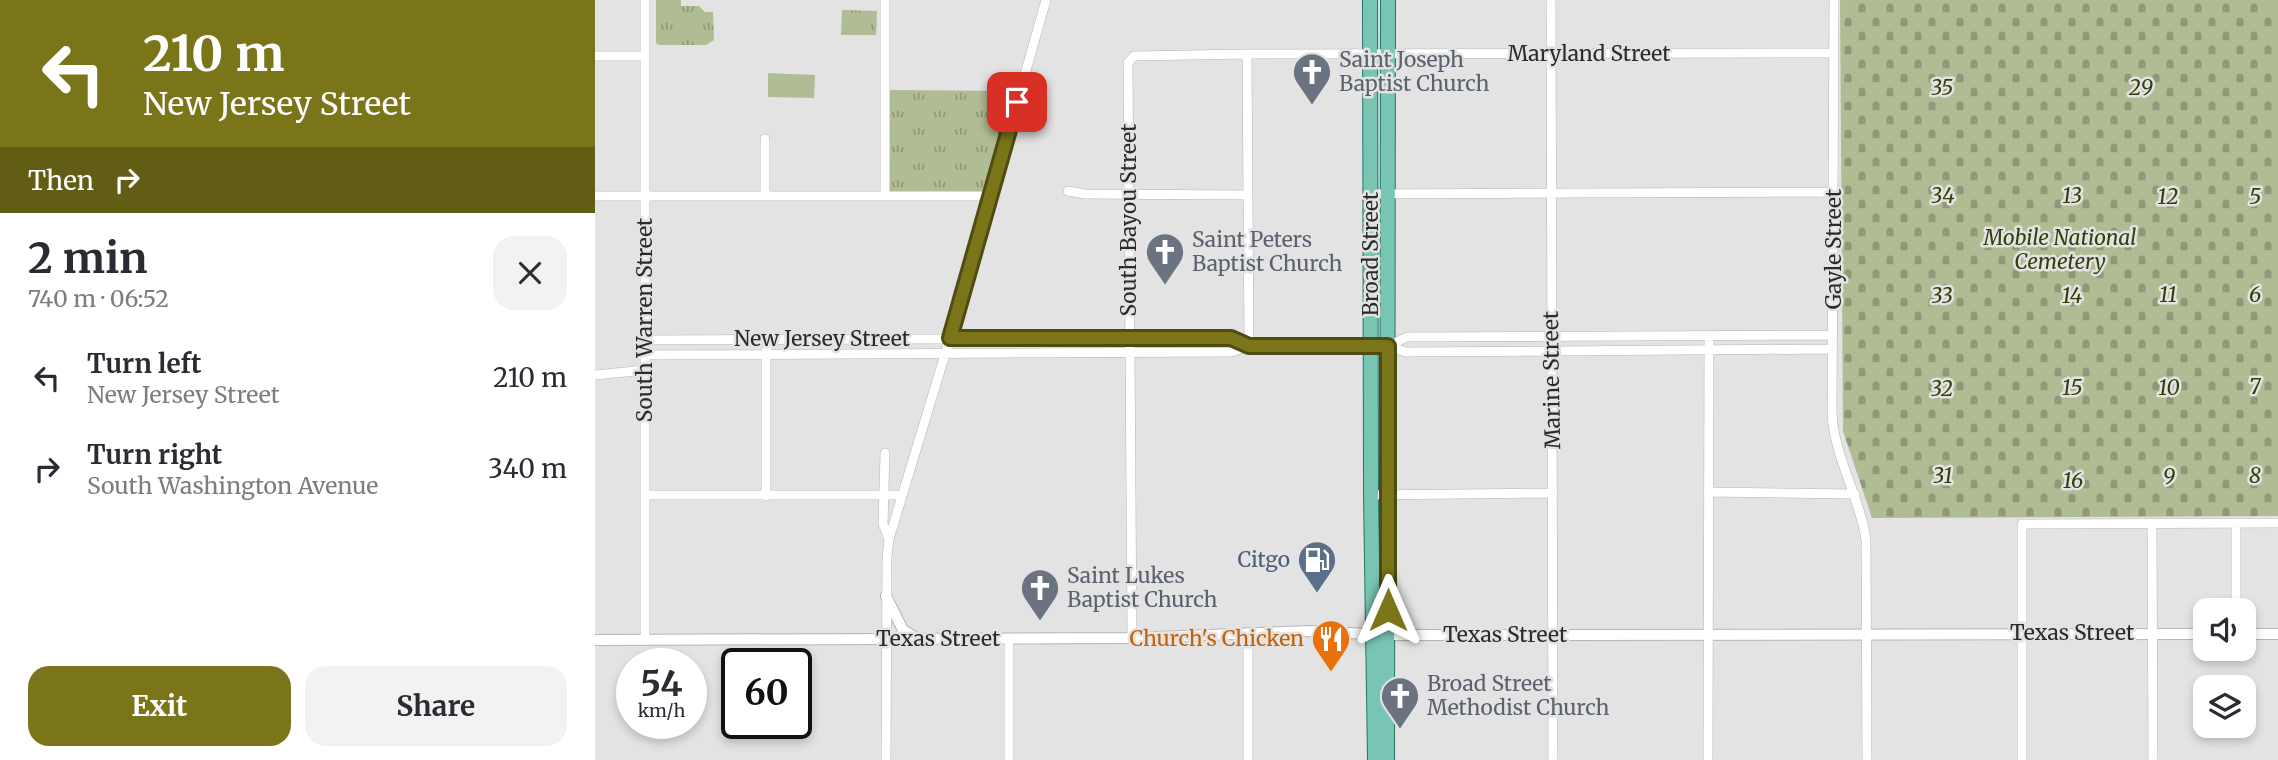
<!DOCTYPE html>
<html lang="en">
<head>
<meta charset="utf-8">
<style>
	:root { --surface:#fff; --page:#f2f2f3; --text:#2b2b33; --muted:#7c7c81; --accent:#7b751a }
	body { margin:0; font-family:Merriweather,serif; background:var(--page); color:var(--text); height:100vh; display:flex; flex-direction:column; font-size:26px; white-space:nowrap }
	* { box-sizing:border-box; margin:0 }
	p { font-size:23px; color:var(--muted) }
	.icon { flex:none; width:38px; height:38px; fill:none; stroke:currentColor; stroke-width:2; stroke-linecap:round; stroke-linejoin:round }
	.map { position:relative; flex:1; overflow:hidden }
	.drawer { display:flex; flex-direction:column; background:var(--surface); width:595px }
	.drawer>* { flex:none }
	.guide { background:#7b751a; color:#fff; overflow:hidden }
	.buttons { position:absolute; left:1598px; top:598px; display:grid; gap:14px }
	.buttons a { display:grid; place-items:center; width:63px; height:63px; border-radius:14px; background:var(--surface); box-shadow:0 4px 10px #0003; font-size:35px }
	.speed { position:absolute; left:21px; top:648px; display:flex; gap:14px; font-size:35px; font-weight:700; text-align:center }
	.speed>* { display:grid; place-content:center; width:91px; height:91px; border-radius:50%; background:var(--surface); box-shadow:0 4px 10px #0003; line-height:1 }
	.speed small { font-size:18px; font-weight:400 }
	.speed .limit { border:4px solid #111; border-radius:10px; background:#fff; color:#111 }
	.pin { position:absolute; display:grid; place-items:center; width:60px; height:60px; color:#fff; margin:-30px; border-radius:14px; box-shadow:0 4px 10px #0006 }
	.me { position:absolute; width:77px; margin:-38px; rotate:0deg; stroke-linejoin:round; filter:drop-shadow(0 0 5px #0008) }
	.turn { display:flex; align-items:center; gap:24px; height:147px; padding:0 28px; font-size:32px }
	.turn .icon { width:91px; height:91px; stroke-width:2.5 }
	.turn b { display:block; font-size:49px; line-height:60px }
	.then { display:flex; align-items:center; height:66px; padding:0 28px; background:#0003; gap:14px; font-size:26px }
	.round { display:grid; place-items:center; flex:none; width:74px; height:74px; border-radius:21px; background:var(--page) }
	.overview { display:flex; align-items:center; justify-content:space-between; height:119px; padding:0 28px }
	h1 { font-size:42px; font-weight:700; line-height:52px }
	.action { display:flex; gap:14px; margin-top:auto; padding:14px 28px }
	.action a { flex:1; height:80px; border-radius:21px; background:var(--accent); color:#fff; font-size:28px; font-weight:700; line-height:80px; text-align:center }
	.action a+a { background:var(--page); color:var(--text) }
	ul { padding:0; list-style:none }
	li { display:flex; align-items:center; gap:21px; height:91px; padding:0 28px }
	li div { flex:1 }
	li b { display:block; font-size:26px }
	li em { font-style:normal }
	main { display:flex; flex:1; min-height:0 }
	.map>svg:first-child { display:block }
</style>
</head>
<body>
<main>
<section class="drawer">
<div class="guide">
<div class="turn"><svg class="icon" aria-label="left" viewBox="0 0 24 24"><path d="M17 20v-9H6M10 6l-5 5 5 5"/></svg><div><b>210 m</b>New Jersey Street</div></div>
<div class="then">Then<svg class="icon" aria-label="right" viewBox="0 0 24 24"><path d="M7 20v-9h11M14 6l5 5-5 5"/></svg></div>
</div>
<div class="overview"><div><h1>2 min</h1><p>740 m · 06:52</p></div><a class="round"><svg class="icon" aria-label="close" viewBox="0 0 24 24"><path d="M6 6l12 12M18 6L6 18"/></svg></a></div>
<ul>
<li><svg class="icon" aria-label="left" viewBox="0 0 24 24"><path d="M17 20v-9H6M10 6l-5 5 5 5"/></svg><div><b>Turn left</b><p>New Jersey Street</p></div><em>210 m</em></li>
<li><svg class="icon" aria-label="right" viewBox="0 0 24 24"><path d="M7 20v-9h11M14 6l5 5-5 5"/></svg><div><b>Turn right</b><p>South Washington Avenue</p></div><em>340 m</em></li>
</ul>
<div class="action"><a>Exit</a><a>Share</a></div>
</section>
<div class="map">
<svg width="1683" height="760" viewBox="0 0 1683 760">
	<defs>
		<pattern id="grass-tufts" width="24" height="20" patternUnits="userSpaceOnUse" patternTransform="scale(1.75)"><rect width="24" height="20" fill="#b0bc94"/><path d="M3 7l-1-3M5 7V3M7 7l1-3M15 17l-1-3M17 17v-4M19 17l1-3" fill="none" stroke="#8f9979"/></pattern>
		<pattern id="cemetery-stones" width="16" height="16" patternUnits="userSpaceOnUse" patternTransform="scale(1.75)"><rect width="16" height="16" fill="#b0bc94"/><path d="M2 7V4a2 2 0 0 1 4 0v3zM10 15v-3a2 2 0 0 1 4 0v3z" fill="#8f9979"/></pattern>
	</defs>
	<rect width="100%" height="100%" fill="#e3e3e4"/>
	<path fill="url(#grass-tufts)" d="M61 0H86V6H104L110 12H118L119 40 111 45H64L61 43Z
		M247 10 282 11 281 35H246Z
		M294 90 420 91 392 192H295Z"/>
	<path fill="url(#cemetery-stones)" d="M1245 0H1683V516L1277 518 1248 431Z"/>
	<path fill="#b0bc94" d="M173 73 220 75 219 98 173 97Z"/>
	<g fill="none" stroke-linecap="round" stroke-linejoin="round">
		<g stroke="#b5b5b6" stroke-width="10">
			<path id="minor" d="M50 0V640
				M290 0V195
				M956 0 958 760
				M1239 0 1237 413C1239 457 1265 497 1271 540L1272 760
				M652 54 654 346
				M0 56H50
				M170 139V195
				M473 191 490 194 653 195
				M776 194 1239 192
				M0 196H396
				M50 340 637 338 654 346
				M793 346 812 337 1238 335
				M50 355 636 352 654 346H793L811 352 1238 349
				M0 375 50 370
				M290 453 288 524 294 539
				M1113 492 1260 494
				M51 495H307
				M776 495 958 493
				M171 496V354L174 339
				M1641 523V611
				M1557 524 1558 760
				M653 633V760
				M537 638 533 63 539 56 652 54 1239 53
				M414 639V760
				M291 760 292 557 294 539 355 338 451 0
				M1113 760 1114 336
				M1427 760V524L1683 523"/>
		</g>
		<g stroke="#b5b5b6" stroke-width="12">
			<path id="tertiary" d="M291 596 308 630 323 639
				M1648 634H1683
				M0 640 537 638 716 631 791 635H950L1610 634"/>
		</g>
		<g stroke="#237663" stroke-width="16">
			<path id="primary" d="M775 0 776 495 780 760
				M792 760 793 0"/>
		</g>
		<use href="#minor" stroke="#fff" stroke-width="9"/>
		<use href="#tertiary" stroke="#fff" stroke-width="10"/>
		<use href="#primary" stroke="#78c5b3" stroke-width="14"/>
	</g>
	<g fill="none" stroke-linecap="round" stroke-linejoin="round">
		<g stroke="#504c11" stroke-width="18">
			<path id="route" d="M422 102 355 338H636L654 346H793V610"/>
		</g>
		<use href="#route" stroke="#7b751a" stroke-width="12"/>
	</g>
	<defs>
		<g id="church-pin" transform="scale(2.0125)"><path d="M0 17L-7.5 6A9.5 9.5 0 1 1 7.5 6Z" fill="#6b7280" stroke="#e3e3e4"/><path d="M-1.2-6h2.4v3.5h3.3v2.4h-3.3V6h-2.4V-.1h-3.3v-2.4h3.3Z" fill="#fff"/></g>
		<g id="fuel-pin" transform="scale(2.0125)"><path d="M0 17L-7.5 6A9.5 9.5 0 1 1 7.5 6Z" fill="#5c6f8a" stroke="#e3e3e4"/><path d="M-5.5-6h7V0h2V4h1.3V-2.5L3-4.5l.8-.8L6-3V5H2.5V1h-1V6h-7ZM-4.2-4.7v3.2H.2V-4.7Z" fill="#fff"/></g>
		<g id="restaurant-pin" transform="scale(2.0125)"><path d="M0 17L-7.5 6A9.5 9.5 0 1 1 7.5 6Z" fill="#e8710a" stroke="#e3e3e4"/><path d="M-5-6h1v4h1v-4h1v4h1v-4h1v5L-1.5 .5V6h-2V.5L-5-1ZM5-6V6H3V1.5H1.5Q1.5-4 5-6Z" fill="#fff"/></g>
	</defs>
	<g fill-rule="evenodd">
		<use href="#church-pin" x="717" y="72"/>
		<use href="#church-pin" x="570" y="252"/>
		<use href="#fuel-pin" x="722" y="560"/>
		<use href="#church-pin" x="445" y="588"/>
		<use href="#restaurant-pin" x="736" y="639"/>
		<use href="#church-pin" x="805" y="696"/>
	</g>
	<g text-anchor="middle" stroke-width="5" stroke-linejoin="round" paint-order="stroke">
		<g font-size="21" fill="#2b2b2c" stroke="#e3e3e4">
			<text x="994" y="61">Maryland Street</text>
			<text transform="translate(534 220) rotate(-90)" y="7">South Bayou Street</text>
			<text transform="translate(1239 249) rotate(-90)" y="7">Gayle Street</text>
			<text transform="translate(776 254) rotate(-90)" y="7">Broad Street</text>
			<text transform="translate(50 320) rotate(-90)" y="7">South Warren Street</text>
			<text x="227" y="346">New Jersey Street</text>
			<text transform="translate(957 380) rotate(-91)" y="7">Marine Street</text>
			<text x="1477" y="640">Texas Street</text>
			<text x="910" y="642">Texas Street</text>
			<text x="343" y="646">Texas Street</text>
		</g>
		<g font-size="21" fill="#5b616d" stroke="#e3e3e4" text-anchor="start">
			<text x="744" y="67">Saint Joseph<tspan x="744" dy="24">Baptist Church</tspan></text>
			<text x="597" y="247">Saint Peters<tspan x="597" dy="24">Baptist Church</tspan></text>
			<text x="472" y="583">Saint Lukes<tspan x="472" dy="24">Baptist Church</tspan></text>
			<text x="832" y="691">Broad Street<tspan x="832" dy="24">Methodist Church</tspan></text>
		</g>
		<g font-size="21" font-style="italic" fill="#333f08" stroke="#e3e3e4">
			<text x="1347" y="95">35</text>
			<text x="1546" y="95">29</text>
			<text x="1348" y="203">34</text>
			<text x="1477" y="203">13</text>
			<text x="1573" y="204">12</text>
			<text x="1660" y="204">5</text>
			<text x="1465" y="245">Mobile National<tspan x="1465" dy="24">Cemetery</tspan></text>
			<text x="1573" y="302">11</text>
			<text x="1660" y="302">6</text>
			<text x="1347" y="303">33</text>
			<text x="1477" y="303">14</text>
			<text x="1660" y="394">7</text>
			<text x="1477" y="395">15</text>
			<text x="1574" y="395">10</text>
			<text x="1347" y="396">32</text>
			<text x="1348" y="483">31</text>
			<text x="1660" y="483">8</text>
			<text x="1574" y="484">9</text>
			<text x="1478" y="488">16</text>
		</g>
		<g font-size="21" fill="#4e5e75" stroke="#e3e3e4" text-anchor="end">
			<text x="695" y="567">Citgo</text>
		</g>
		<g font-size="21" fill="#c56008" stroke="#e3e3e4" text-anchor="end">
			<text x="709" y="646">Church's Chicken</text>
		</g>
	</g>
</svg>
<div class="buttons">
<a><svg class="icon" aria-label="sound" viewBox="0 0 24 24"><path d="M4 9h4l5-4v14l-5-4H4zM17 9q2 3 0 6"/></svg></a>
<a><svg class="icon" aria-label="layers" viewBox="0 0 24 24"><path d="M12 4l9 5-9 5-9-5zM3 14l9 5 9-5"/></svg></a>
</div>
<div class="speed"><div>54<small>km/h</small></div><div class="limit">60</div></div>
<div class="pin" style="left:422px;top:102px;background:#d93025"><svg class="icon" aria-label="arrive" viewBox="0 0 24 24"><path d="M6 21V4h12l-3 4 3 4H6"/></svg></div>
<svg class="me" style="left:793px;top:610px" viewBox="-20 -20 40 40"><path d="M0-17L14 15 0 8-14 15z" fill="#7b751a" stroke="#fff" stroke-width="4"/></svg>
</div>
</main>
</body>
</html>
